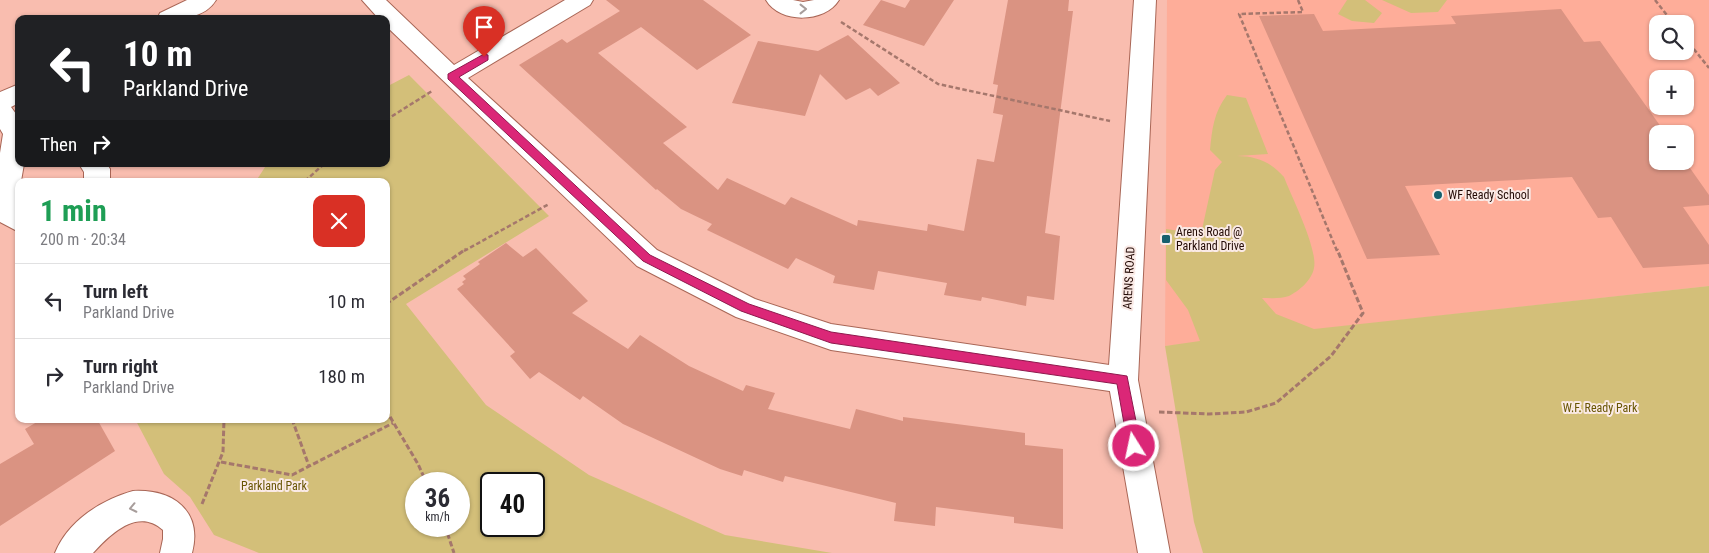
<!DOCTYPE html>
<html lang="en">
<head>
<meta charset="utf-8">
<style>
	:root { --surface:#fff; --page:#f2f2f3; --text:#2b2b33; --muted:#7c7c81; --line:#e1e1e2 }
	body { margin:0; font-family:"Roboto Condensed",sans-serif; background:var(--page); color:var(--text); height:100vh; display:flex; flex-direction:column; font-size:19px; white-space:nowrap }
	* { box-sizing:border-box; margin:0 }
	p { font-size:16px; color:var(--muted) }
	.icon { flex:none; width:28px; height:28px; fill:none; stroke:currentColor; stroke-width:2; stroke-linecap:round; stroke-linejoin:round }
	.map { position:relative; flex:1; overflow:hidden }
	.side { position:absolute; left:15px; top:178px; width:375px; height:245px; display:flex; flex-direction:column; background:var(--surface); border-radius:10px; box-shadow:0 1px 4px #0004 }
	.side>* { flex:none }
	.hud { position:absolute; left:15px; top:15px; width:375px; height:152px; border-radius:10px; box-shadow:0 1px 4px #0004; background:#202124; color:#fff; overflow:hidden }
	.fabs { position:absolute; left:1649px; top:15px; display:grid; gap:10px }
	.fabs a { display:grid; place-items:center; width:45px; height:45px; border-radius:10px; background:var(--surface); box-shadow:0 1px 4px #0004; font-size:25px }
	.speed { position:absolute; left:405px; top:472px; display:flex; gap:10px; font-size:25px; font-weight:700; text-align:center }
	.speed>* { display:grid; place-content:center; width:65px; height:65px; border-radius:50%; background:var(--surface); box-shadow:0 1px 4px #0004; line-height:1 }
	.speed small { font-size:12px; font-weight:400 }
	.speed .limit { border:2px solid #111; border-radius:8px; background:#fff; color:#111 }
	.pin { position:absolute; display:grid; place-items:center; width:42px; height:42px; color:#fff; margin:-51px -21px; border-radius:50% 50% 50% 0; rotate:-45deg; box-shadow:0 0 5px #0007 }
	.pin .icon { rotate:45deg }
	.me { position:absolute; width:55px; margin:-28px; rotate:350deg; stroke-linejoin:round; filter:drop-shadow(0 0 4px #0008) }
	.turn { display:flex; align-items:center; gap:18px; height:105px; padding:0 25px; font-size:22px }
	.turn .icon { width:65px; height:65px; stroke-width:2.5 }
	.turn b { display:block; font-size:35px; line-height:42px }
	.then { display:flex; align-items:center; height:48px; padding:0 25px; background:#0003; gap:10px; font-size:19px }
	.round { display:grid; place-items:center; flex:none; width:52px; height:52px; border-radius:10px; background:var(--page) }
	.head { display:flex; align-items:center; justify-content:space-between; height:85px; padding:0 25px }
	h1 { font-size:30px; font-weight:700; line-height:38px; color:#1e9e55 }
	ul { padding:0; list-style:none }
	li { display:flex; align-items:center; gap:15px; height:75px; padding:0 25px; border-top:1px solid var(--line) }
	li div { flex:1 }
	li b { display:block; font-size:19px }
	li em { font-style:normal }
	.map>svg:first-child { display:block }
</style>
</head>
<body>
<div class="map">
<svg width="1709" height="553" viewBox="0 0 1709 553">
	<rect width="100%" height="100%" fill="#f9bdaf"/>
	<path fill="#fead99" fill-rule="evenodd" d="M1167 0H1709V286L1165 346ZM1658 24H1685V51H1658ZM1658 79H1685V106H1658ZM1658 134H1685V161H1658Z"/>
	<path fill="#d3bf79" fill-rule="evenodd" d="M1347 0H1365L1382 13 1374 23 1352 21 1338 14Z
		M1382 0H1447L1438 12 1411 13Z
		M409 75 549 216 406 304 486 405 589 475 725 535 832 553H259L214 535 190 497 164 474 135 419H386V181H256L267 164H386V87ZM416 484H459V526H416ZM491 484H534V526H491Z
		M1227 95 1246 98 1268 154 1237 156C1256 156 1271 162 1284 177 1292 198 1318 249 1314 268 1312 280 1299 291 1289 296 1281 299 1270 298 1262 298L1276 314 1314 329 1709 286V553H1203L1194 522 1165 346 1200 341 1188 310 1166 280V229L1201 234 1215 170 1222 162 1210 150C1212 129 1214 112 1227 95Z"/>
	<path fill="#da9382" d="M606 0H703L751 35 697 70 641 27 598 53 687 127 663 143 718 190 727 178 785 205 791 197 857 226 858 220 927 231 928 224 964 231 977 159 994 162 1003 115 993 113 998 85 993 84 1008 0H1069L1068 11H1073L1045 233 1060 236 1054 300 1027 296 1026 306 982 297 981 301 944 295 947 283 878 271 874 290 833 283 835 276 796 258 788 269 707 230 712 224 681 209 657 189 656 190 519 65 562 39 567 43 620 11Z
		M881 0 905 8 910 0H954L924 46 863 25Z
		M1561 9 1584 42 1600 41 1666 134H1658V161H1685L1709 195V205L1683 207 1709 245V264L1643 268 1611 217 1598 218 1572 177 1405 186 1440 255 1367 259 1259 16 1314 14 1323 31 1456 24 1451 16Z
		M848 35 900 83 878 96 870 88 846 100 820 74 805 116 732 103 758 41 818 51Z
		M506 243 523 257 536 248 588 301 572 313 628 349 640 335 689 366 743 391 746 385 775 393 768 409 850 429 856 409 903 421V417L1025 433V445L1063 449V529L1014 523V517L936 507 935 526 894 521 896 503 785 476 783 482 744 470 742 476 720 469 623 424 583 396 580 400 539 372 530 379 510 356 515 352 457 289 464 284 462 282 466 279 463 276 480 264 478 262Z
		M42 419H97L115 451 0 526V464L34 444 25 429Z"/>
	<g fill="none" stroke-linecap="round" stroke-linejoin="round">
		<g stroke="#a96656" stroke-width="2">
			<path id="street" d="M187 0H216C204 20 177 19 157 19L160 13Z
				M362 0H386L454 65 565 0H593L590 5 468 78 657 250 755 299 831 324 1123 367 1133 371 1138 380 1133 389 1123 393 831 350 736 317 637 266 386 26V19H379Z
				M766 0H793L803 2 814 0H839C825 23 780 24 766 0Z
				M19 84V103L11 107 19 118V164H24L21 181H19L17 205 19 207V232L0 222V153L3 134 0 129V92Z
				M79 164H107L110 169V181H84V172Z
				M133 491C173 489 203 511 192 553H160L163 539V530C138 507 110 534 93 553H55C68 521 101 500 133 491Z"/>
		</g>
		<g stroke="#a96656" stroke-width="2">
			<path id="secondary" d="M1134 0H1156L1138 380 1170 553H1138L1108 380Z"/>
		</g>
		<path stroke="#a5776c" stroke-width="2.5" stroke-dasharray="4.5 2.5" stroke-linecap="butt" d="M1298 0 1303 12 1239 14 1337 251
			M1655 0 1674 24
			M841 22 938 84 1110 121
			M1685 38 1709 68
			M386 120 432 91
			M305 181 324 164
			M464 251 549 204"/>
		<path stroke="#a5776c" stroke-width="3" stroke-dasharray="5.5 2.5" stroke-linecap="butt" d="M386 304 466 249
			M386 410 418 464 427 484
			M1159 412 1209 414 1246 412 1276 403 1331 356 1363 313 1337 249
			M292 419 309 466
			M221 462 292 475 393 423
			M202 504 223 452 224 419
			M445 526 454 553"/>
		<use href="#street" fill="#fff" fill-rule="evenodd"/>
		<use href="#secondary" fill="#fff" fill-rule="evenodd"/>
	</g>
	<defs><path id="oneway-chevron" d="M-2-3.5L2.5 0L-2 3.5" fill="none" stroke-width="1.6" stroke-linecap="round" stroke-linejoin="round" transform="scale(1.25)"/></defs>
	<g stroke="#a79d9b">
		<use href="#oneway-chevron" transform="translate(803 9)"/>
		<use href="#oneway-chevron" transform="translate(133 508) rotate(168)"/>
	</g>
	<path fill="#db2777" stroke="#8e194d" d="M484 54 488 55V60L459 77 650 255 749 304 831 332 1127 376 1141 446 1139 451 1134 452 1130 451 1128 446 1117 384 831 343 741 311 643 261 448 79V74Z"/>
	<g fill="#16606e" stroke="#faeae6" stroke-width="2">
		<circle cx="1438" cy="195" r="5"/>
		<rect x="1161" y="234" width="10" height="10" rx="2.5"/>
	</g>
	<g text-anchor="middle" stroke-width="4" stroke-linejoin="round" paint-order="stroke">
		<g font-size="12" fill="#230a05" stroke="#faeae6" text-anchor="start">
			<text x="1448" y="199">WF Ready School</text>
			<text x="1176" y="236">Arens Road @<tspan x="1176" dy="14">Parkland Drive</tspan></text>
		</g>
		<g font-size="12" fill="#230a05" stroke="#faeae6">
			<text transform="translate(1129 278) rotate(-87)" y="4">ARENS ROAD</text>
		</g>
		<g font-size="12" fill="#685503" stroke="#faeae6">
			<text x="1600" y="412">W.F. Ready Park</text>
			<text x="274" y="490">Parkland Park</text>
		</g>
	</g>
</svg>
<div class="fabs">
<a><svg class="icon" aria-label="search" viewBox="0 0 24 24"><circle cx="10" cy="10" r="6"/><path d="M15 15l6 6"/></svg></a>
<a>+</a>
<a>−</a>
</div>
<div class="speed"><div>36<small>km/h</small></div><div class="limit">40</div></div>
<div class="pin" style="left:484px;top:57px;background:#d93025"><svg class="icon" aria-label="arrive" viewBox="0 0 24 24"><path d="M6 21V4h12l-3 4 3 4H6"/></svg></div>
<svg class="me" style="left:1134px;top:446px" viewBox="-20 -20 40 40"><circle r="17" fill="#db2777" stroke="#fff" stroke-width="3"/><path d="M0-11L8 9 0 5-8 9z" fill="#fff"/></svg>
<div class="hud">
<div class="turn"><svg class="icon" aria-label="left" viewBox="0 0 24 24"><path d="M17 20v-9H6M10 6l-5 5 5 5"/></svg><div><b>10 m</b>Parkland Drive</div></div>
<div class="then">Then<svg class="icon" aria-label="right" viewBox="0 0 24 24"><path d="M7 20v-9h11M14 6l5 5-5 5"/></svg></div>
</div>
<section class="side">
<div class="head"><div><h1>1 min</h1><p>200 m · 20:34</p></div><a class="round" style="background:#d93025;color:#fff"><svg class="icon" aria-label="close" viewBox="0 0 24 24"><path d="M6 6l12 12M18 6L6 18"/></svg></a></div>
<ul>
<li><svg class="icon" aria-label="left" viewBox="0 0 24 24"><path d="M17 20v-9H6M10 6l-5 5 5 5"/></svg><div><b>Turn left</b><p>Parkland Drive</p></div><em>10 m</em></li>
<li><svg class="icon" aria-label="right" viewBox="0 0 24 24"><path d="M7 20v-9h11M14 6l5 5-5 5"/></svg><div><b>Turn right</b><p>Parkland Drive</p></div><em>180 m</em></li>
</ul>
</section>
</div>
</body>
</html>
